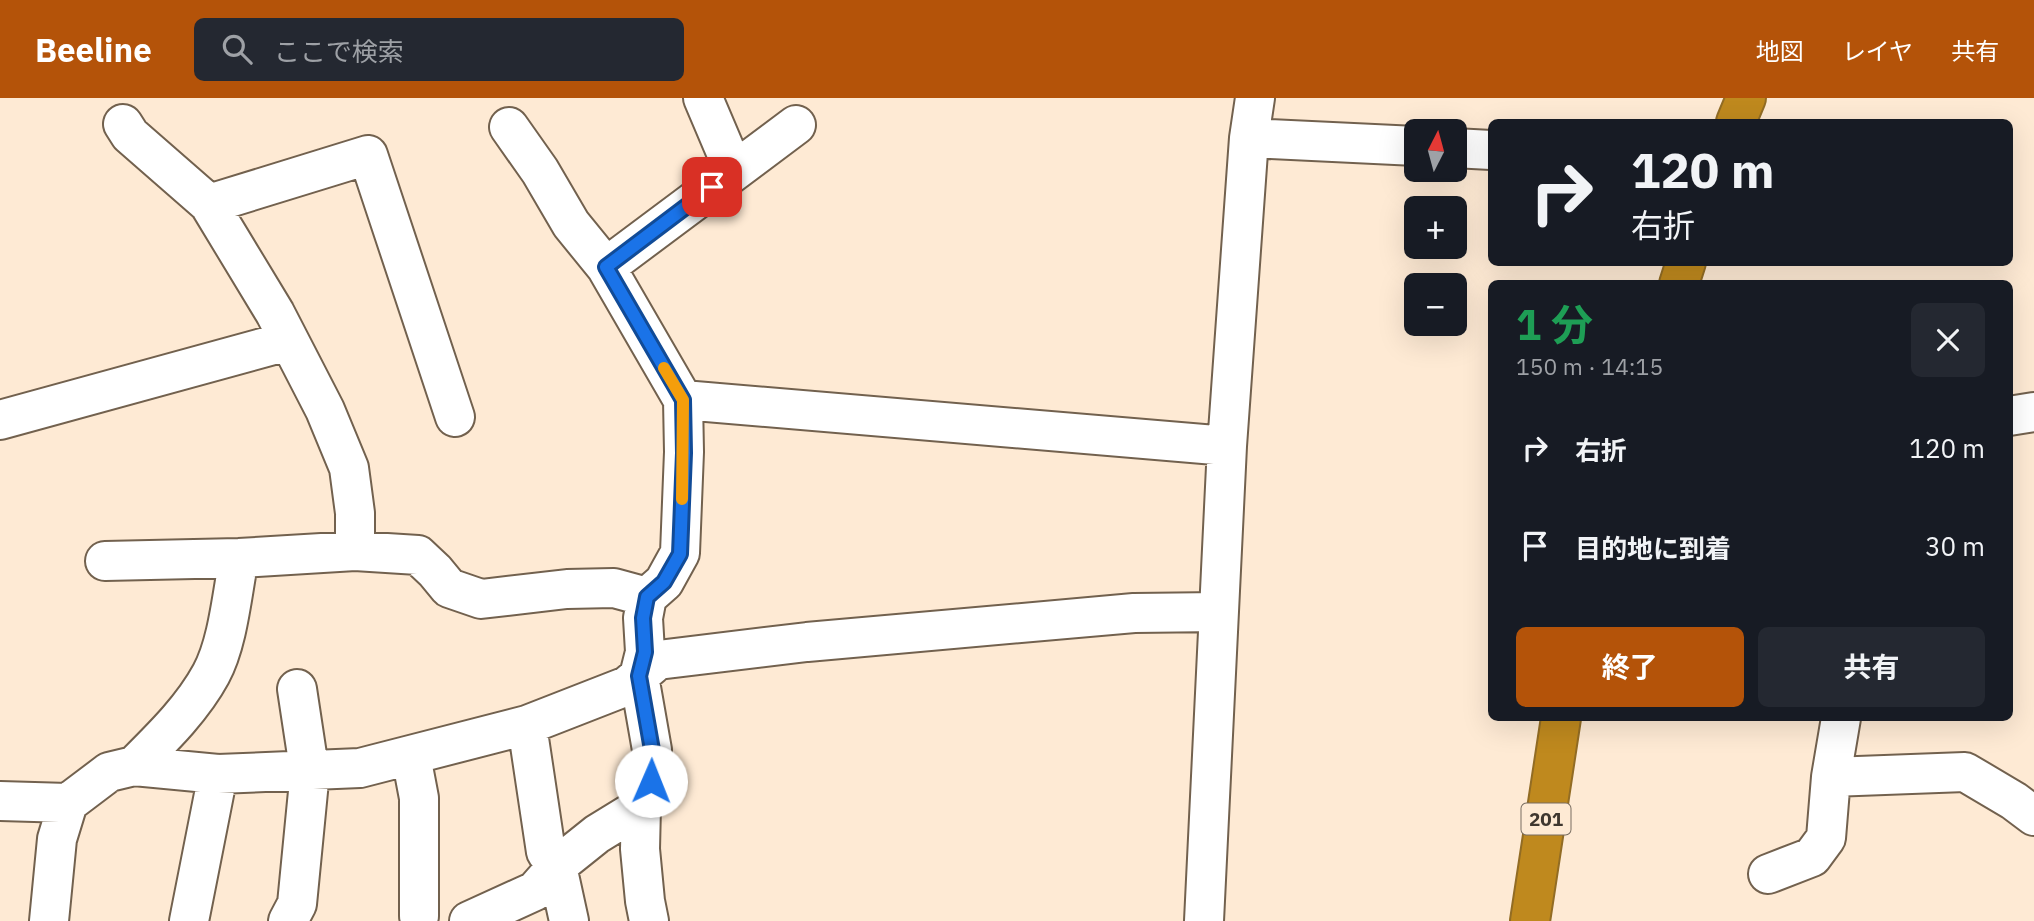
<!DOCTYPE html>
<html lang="ja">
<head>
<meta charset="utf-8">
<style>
	:root { --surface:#171b24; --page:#242831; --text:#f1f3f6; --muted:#9ea1a6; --accent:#b45309 }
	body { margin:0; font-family:"IBM Plex Sans","Noto Sans JP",sans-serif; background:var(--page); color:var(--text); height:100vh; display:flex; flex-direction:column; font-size:26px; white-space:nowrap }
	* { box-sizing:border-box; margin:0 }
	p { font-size:23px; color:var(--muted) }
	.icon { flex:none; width:38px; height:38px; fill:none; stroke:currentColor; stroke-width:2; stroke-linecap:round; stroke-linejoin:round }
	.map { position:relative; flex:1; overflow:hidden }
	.details { position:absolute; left:1488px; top:182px; width:525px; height:441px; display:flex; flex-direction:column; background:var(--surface); border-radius:10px; box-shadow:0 7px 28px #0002 }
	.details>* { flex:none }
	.hud { position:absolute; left:1488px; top:21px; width:525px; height:147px; border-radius:10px; box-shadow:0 7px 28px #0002; background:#171b24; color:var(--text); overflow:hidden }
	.needle { width:46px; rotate:6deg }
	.controls { position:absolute; left:1404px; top:21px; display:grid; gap:14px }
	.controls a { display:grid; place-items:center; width:63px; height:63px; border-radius:10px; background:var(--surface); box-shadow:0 7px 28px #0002; font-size:35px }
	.pin { position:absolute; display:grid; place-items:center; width:60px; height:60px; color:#fff; margin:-30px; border-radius:14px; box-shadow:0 4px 10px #0006 }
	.me { position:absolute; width:77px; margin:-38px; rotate:1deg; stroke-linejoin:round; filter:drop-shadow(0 0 5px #0008) }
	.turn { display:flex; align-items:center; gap:24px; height:147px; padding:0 28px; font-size:32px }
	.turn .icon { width:91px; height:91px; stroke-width:2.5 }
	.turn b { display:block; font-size:49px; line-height:60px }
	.round { display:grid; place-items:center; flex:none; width:74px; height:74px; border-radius:10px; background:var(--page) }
	.overview { display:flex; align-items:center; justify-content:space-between; height:119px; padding:0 28px }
	h1 { font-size:42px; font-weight:700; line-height:52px; color:#1e9e55 }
	.action { display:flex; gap:14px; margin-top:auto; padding:14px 28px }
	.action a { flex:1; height:80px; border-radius:10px; background:var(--accent); color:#fff; font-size:28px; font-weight:700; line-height:80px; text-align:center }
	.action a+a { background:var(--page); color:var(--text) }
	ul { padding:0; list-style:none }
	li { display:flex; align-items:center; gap:21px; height:98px; padding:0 28px }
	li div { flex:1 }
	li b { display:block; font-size:26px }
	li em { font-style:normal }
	header { display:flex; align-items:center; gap:42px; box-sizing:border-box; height:98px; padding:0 35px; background:var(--accent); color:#fff }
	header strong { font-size:33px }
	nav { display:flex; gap:38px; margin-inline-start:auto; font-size:24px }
	.search { width:490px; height:63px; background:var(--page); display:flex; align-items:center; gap:18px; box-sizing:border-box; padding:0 24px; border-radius:10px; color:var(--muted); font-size:26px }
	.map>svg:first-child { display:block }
</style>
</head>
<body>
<header>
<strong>Beeline</strong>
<div class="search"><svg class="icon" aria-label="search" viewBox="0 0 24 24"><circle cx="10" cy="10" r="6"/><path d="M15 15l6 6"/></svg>ここで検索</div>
<nav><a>地図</a><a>レイヤ</a><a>共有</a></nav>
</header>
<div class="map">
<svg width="2034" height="823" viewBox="0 0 2034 823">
	<rect width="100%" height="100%" fill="#feead4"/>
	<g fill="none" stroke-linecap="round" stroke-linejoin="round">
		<g stroke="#72614e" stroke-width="42">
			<path id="minor" d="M703 0 734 73
				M123 26 130 37 209 106 275 215 325 312 349 370 355 415V453
				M509 29 540 73 571 126 606 169
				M1249 40 1416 48
				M1454 50 1491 52
				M209 106 368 57 455 319
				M683 302 1227 348
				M2009 318 2034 314
				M0 322 288 243
				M105 463 239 460 355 453 418 457 435 473 449 490 481 501 567 491 614 490 647 499
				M297 591 307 657 306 673
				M527 627 546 754 557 768 569 823
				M411 658 419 700V818
				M134 668C162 640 192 611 211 576 228 545 232 496 239 460
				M1831 679 1841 620
				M0 703 68 705
				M1768 776 1812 759 1826 740 1831 679 1965 674 2014 703 2034 718
				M49 823 57 741 68 705 109 674 134 668 218 676 360 670 527 627 627 588 658 562 807 544 1134 515 1219 514
				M189 823 218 676
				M288 823 297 806 310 673
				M469 823 535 793 557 768 597 736 641 709
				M649 823 645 803 640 751 641 709 651 683 652 652 639 578 645 554 643 520 647 499 664 484 680 455 684 354 683 302 606 169 796 27
				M1204 823 1227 348 1249 40 1255 0"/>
		</g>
		<g stroke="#926c24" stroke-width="42">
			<path id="highway" d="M1736 24 1746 0
				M1679 186 1686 164
				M1530 823 1561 620"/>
		</g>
		<use href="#minor" stroke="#fff" stroke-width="38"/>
		<use href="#highway" stroke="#bf891e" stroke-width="38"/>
	</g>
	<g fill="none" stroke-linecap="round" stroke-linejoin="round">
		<g stroke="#114b97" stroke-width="18">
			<path id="route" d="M651 683 652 652 639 578 645 554 643 520 647 499 664 484 680 456 684 355 683 302 606 169 712 89"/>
		</g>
		<use href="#route" stroke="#1a73e8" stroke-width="12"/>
		<path stroke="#f59e0b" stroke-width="12" d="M664 270 683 302 682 401"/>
	</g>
	<g text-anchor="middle" stroke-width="7" stroke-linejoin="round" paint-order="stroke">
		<rect fill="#feead4" stroke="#786d60" stroke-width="2" x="1521.5" y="705.5" width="49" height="31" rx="5"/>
		<g font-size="19" font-weight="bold" fill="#3f372f">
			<text x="1546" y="728">201</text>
		</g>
	</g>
</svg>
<div class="controls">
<a><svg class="needle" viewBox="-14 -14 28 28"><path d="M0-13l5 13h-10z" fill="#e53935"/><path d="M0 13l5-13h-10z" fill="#9ea1a6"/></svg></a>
<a>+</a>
<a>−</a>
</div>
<div class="pin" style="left:712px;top:89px;background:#d93025"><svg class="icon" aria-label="arrive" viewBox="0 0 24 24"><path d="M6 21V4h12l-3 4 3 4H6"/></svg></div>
<svg class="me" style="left:651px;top:683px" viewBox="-20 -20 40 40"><circle r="19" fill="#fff"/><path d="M0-13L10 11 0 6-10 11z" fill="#1a73e8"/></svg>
<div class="hud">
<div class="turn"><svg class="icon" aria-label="right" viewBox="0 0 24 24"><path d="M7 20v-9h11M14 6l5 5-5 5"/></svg><div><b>120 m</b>右折</div></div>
</div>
<section class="details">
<div class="overview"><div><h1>1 分</h1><p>150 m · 14:15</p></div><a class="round"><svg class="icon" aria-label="close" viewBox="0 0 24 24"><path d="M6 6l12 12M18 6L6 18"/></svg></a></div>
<ul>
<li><svg class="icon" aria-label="right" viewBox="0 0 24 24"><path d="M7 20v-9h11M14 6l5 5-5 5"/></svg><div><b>右折</b></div><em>120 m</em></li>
<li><svg class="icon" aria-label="arrive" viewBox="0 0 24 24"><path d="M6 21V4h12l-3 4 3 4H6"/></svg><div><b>目的地に到着</b></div><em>30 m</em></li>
</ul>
<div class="action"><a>終了</a><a>共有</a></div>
</section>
</div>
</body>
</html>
